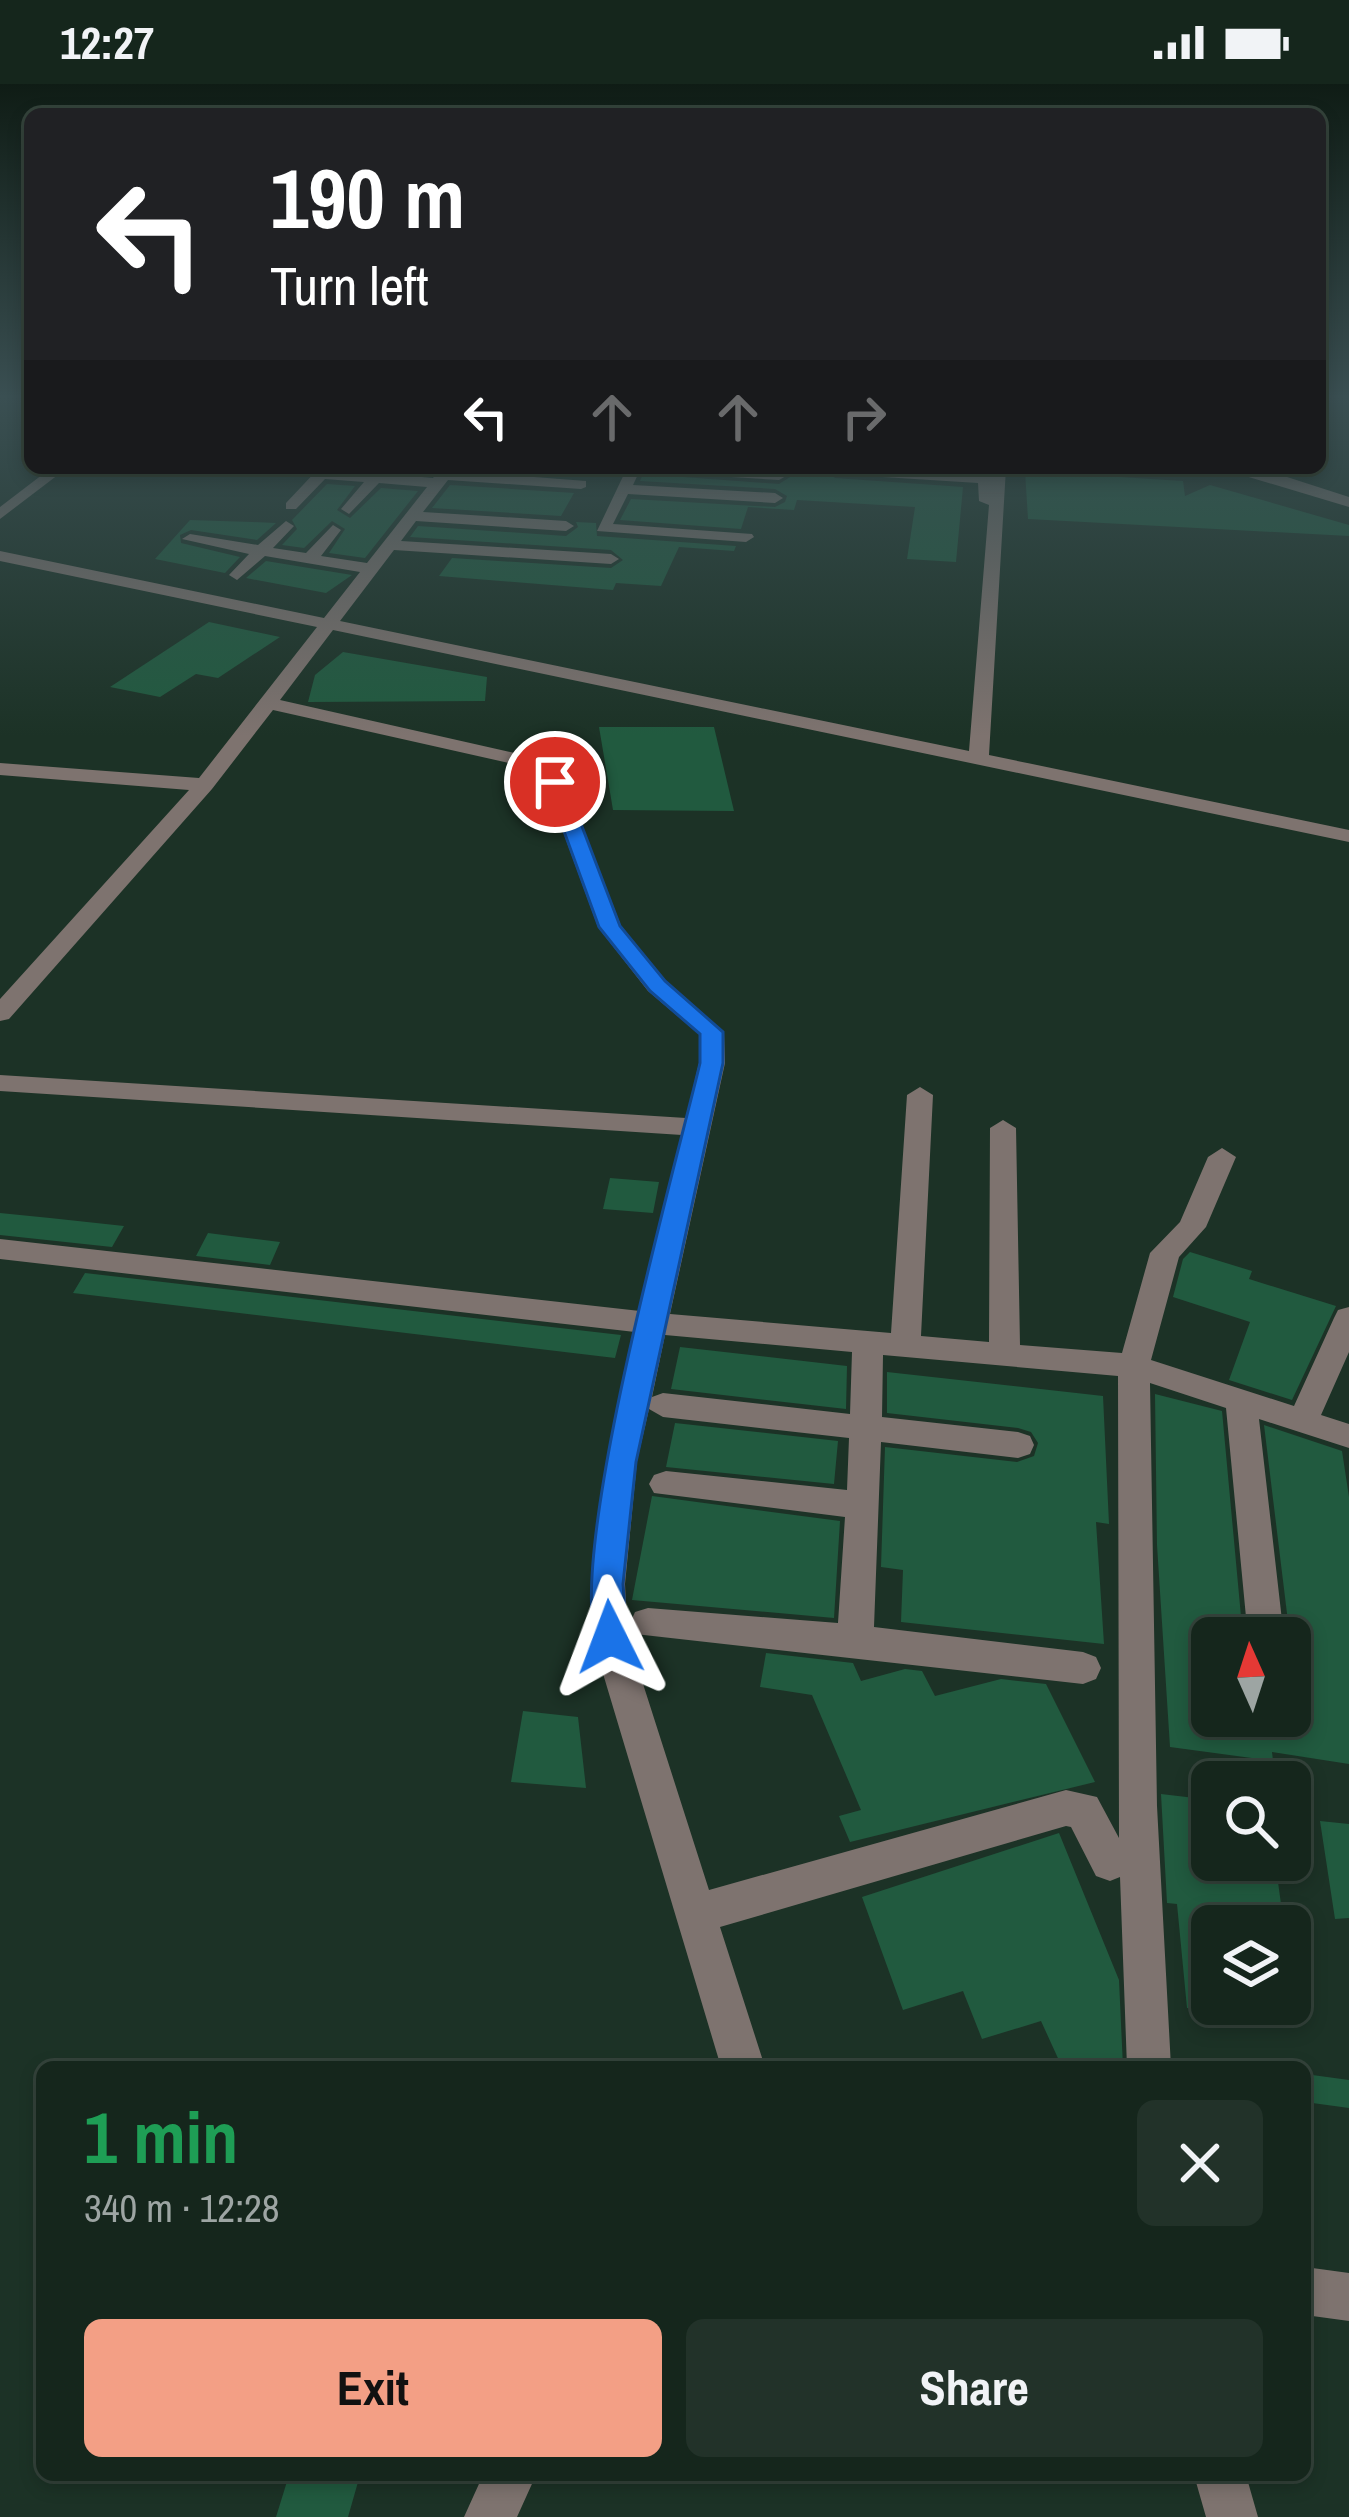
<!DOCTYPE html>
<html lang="en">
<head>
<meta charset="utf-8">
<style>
	:root { --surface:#15261c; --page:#223229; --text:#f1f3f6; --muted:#9da5a3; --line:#34433b; --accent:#f39f85 }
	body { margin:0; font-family:"Archivo Narrow",sans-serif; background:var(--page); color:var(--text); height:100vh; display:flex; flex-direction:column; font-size:45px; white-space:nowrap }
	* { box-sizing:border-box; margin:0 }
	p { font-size:39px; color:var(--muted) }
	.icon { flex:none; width:66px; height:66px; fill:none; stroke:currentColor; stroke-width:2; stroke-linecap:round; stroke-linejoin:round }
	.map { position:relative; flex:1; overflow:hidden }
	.side { position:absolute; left:36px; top:1977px; width:1275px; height:420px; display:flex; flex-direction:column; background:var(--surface); border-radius:18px; box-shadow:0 6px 18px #0003,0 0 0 3px var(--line) }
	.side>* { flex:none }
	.hud { position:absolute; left:24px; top:24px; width:1302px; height:366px; border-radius:18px; box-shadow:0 6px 18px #0003,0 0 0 3px var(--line); background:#202124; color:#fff; overflow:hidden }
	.needle { width:78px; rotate:357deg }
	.controls { position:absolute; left:1191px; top:1533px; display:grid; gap:24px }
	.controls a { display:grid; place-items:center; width:120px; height:120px; border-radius:18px; background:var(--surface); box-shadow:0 6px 18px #0003,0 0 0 3px var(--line); font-size:60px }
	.pin { position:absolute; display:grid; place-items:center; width:102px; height:102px; color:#fff; margin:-51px; border:6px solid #fff; border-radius:50%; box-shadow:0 3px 12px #0007 }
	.me { position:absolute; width:132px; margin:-66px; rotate:357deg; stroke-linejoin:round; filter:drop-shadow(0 0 9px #0008) }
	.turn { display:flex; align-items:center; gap:42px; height:252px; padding:0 48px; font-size:54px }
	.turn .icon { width:156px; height:156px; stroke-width:2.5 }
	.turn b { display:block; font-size:84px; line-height:102px }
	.lanes { display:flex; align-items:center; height:114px; padding:0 48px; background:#0003; justify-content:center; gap:60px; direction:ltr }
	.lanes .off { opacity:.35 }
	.round { display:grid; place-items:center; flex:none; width:126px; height:126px; border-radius:18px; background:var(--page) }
	.head { display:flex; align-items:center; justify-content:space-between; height:204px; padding:0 48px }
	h1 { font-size:72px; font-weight:700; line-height:90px; color:#1e9e55 }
	.action { display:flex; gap:24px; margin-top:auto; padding:24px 48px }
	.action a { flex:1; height:138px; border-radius:18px; background:var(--accent); color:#111; font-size:48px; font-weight:700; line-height:138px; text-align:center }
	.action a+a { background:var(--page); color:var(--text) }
	.status { display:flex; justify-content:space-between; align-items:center; height:84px; padding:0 60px; background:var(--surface); direction:ltr }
	.status svg { height:33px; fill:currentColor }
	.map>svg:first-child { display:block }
</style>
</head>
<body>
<div class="status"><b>12:27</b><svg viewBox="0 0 49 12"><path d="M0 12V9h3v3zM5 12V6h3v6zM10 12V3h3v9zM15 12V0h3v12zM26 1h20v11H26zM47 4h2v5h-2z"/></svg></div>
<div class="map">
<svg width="1349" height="2433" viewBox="0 0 1349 2433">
	<rect width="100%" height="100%" fill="#1c3226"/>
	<path fill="#215a3f" d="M758 384H824L835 394 963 403 956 478 907 475 915 423 797 416 794 426 748 423 741 445 620 436 631 415 775 423 785 418 787 412 775 405 640 397 643 390 779 400 790 393 787 388Z
		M1025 387 1183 397 1185 412 1210 401 1349 441V452L1028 435Z
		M327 400 355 402 337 426 350 434 381 404 418 407 365 474 329 469 345 445 332 437 304 464 282 461 297 445 292 436Z
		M450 401 574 409 561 432 432 424Z
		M190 436 252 438 276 439 257 456 191 446 180 451 181 459 240 473 225 489 155 475Z
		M576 438 596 439 597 452 736 462 734 467 679 463 661 502 616 499 613 506 439 492 452 474 611 484 623 476 611 466 410 453 418 442 566 452 578 443Z
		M266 477 352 491 326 509 246 494Z
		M209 538 280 553 218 594 196 590 160 613 110 603Z
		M343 568 487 593 485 617 308 618 315 591Z
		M599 643H714L734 727 613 726Z
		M610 1094 659 1098 653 1129 603 1125Z
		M0 1129 50 1134 124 1142 112 1163 0 1151Z
		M208 1149 239 1153 280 1158 270 1181 196 1172Z
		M1190 1168 1252 1187 1249 1195 1336 1222 1292 1316 1229 1296 1250 1238 1173 1213 1183 1175Z
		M85 1189 621 1251 615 1274 73 1209Z
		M680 1263 847 1282 846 1325 671 1305Z
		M887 1288 1103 1312 1109 1440 1096 1438 1104 1560 901 1538 903 1486 881 1483 885 1363 1017 1378 1034 1372 1038 1359 1031 1348 1018 1344 887 1329Z
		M1155 1310 1222 1327 1243 1554H1212V1632H1290V1554L1264 1341 1342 1367 1349 1413V1680L1272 1668 1273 1677 1170 1663 1157 1461Z
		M675 1339 838 1357 834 1400 666 1383Z
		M652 1412 840 1437 834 1534 632 1516Z
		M766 1569 853 1579 861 1597 905 1585 922 1587 935 1612 1001 1595 1046 1600 1095 1698 850 1758 839 1732 861 1726 812 1611 760 1603Z
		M523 1627 578 1633 586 1704 511 1698Z
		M1161 1710 1212 1716V1776H1275L1284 1842H1212V1927L1187 1924 1177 1820 1167 1819Z
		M1320 1737 1349 1740V1834L1335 1835Z
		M1059 1749 1119 1896 1123 1983H1062L1041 1937 982 1955 963 1907 903 1926 862 1813Z
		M1305 1990 1349 1996V2024L1305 2018Z
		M289 2391H360L348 2433H276Z"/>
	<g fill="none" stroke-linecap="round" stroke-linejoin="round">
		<path fill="#7e736f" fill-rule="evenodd" d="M51 384H67L0 435V423Z
			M319 384 433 394 441 384H456L454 387 586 397V403L581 405 448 396 423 428 566 437 574 442 566 447 416 437 401 457 611 470 619 475 611 480 394 466 340 537 969 667 989 421 979 417 978 399 835 390 828 386 876 384 991 393 992 384H1006L989 671 1349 746V758L333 546 280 616 532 673 565 698 621 842 666 897 724 948 725 979 670 1230 891 1249 907 1011 920 1003 933 1011 921 1252 989 1258 990 1044 1003 1036 1016 1044 1020 1261 1122 1269 1150 1169 1180 1138 1208 1073 1222 1064 1236 1073 1206 1143 1179 1173 1151 1276 1294 1322 1334 1234 1338 1226 1349 1223V1268L1321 1331 1349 1340V1364L1259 1335 1284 1554H1248L1226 1324 1150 1299 1157 1722 1171 1983H1127L1120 1793 1110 1797 1096 1792 1071 1743 1066 1742 720 1843 765 1983H721L592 1553C587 1449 611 1349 635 1248L0 1175V1155L640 1227 682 1051 0 1007V991L686 1034 699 979V950L648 907 598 843 546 701 518 681 273 626 212 705 9 935 0 937V915L189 706 0 691V679L199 694 317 543 0 477V467L324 534 360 488 265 472 237 496 229 491 249 470 182 455 190 450 258 461 286 437 294 442 273 464 306 469 333 441 341 446 321 472 367 479 427 403 379 399 349 430 341 425 364 398 325 395 296 425H286V419ZM665 1251 852 1268 850 1330 663 1309 652 1313ZM883 1271 1118 1292 1119 1754 1097 1713 1066 1706 709 1806 628 1553 625 1500 637 1377 649 1325 663 1333 849 1354 847 1406 666 1387 654 1391 649 1400 654 1409 845 1433 838 1539 648 1524 635 1528 630 1539 635 1550 1083 1600 1096 1595 1101 1584 1096 1573 1083 1568 874 1543 881 1358 1018 1374 1030 1370 1034 1361 1030 1352 1018 1348 882 1333Z
			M627 384H641L633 401 775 409 783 414 775 419 628 410 613 440 752 450 754 453 746 458 597 447Z
			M642 384H721L786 392 779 396 649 388Z
			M1187 384H1259L1349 413V423L1242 391Z
			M1305 2183 1349 2189V2237L1305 2231Z
			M483 2391H536L517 2433H464Z
			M1194 2391H1246L1258 2433H1206Z"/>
	</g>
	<linearGradient id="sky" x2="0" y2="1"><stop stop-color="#0f1c15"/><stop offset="0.48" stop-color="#3a4f52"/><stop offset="1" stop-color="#3a4f52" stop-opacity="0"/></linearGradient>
	<rect width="1349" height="652" fill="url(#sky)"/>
	<path fill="#1a73e8" stroke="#114b97" stroke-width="3" d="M555 692 565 698 620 842 665 897 723 948V979L636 1378 623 1500 627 1553 622 1563 610 1567 599 1563C561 1487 676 1081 700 979V950L650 907 599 843 546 698Z"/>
</svg>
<div class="controls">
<a><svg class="needle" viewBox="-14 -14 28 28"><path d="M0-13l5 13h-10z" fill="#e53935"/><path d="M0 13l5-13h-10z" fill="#9da5a3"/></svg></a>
<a><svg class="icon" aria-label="search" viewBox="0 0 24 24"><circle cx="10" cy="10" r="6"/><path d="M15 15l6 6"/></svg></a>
<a><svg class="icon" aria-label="layers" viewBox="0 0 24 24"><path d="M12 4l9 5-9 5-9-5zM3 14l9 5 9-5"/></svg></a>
</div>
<div class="pin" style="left:555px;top:698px;background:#d93025"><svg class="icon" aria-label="arrive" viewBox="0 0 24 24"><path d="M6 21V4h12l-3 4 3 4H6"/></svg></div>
<svg class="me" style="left:610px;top:1553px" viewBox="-20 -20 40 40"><path d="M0-17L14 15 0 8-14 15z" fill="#1a73e8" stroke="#fff" stroke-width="4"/></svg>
<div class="hud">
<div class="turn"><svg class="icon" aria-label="left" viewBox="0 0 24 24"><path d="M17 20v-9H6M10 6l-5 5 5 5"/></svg><div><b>190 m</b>Turn left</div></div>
<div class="lanes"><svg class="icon" aria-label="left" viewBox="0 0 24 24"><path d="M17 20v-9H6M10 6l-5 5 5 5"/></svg><svg class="icon off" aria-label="ahead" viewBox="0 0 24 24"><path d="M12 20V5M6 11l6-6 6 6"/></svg><svg class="icon off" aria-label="ahead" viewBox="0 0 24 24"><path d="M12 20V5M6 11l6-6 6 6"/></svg><svg class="icon off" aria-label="right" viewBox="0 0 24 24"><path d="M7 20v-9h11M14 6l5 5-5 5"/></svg></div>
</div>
<section class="side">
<div class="head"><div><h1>1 min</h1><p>340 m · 12:28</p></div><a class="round"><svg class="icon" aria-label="close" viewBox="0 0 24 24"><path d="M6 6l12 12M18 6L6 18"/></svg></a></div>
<div class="action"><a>Exit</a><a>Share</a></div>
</section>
</div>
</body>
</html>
